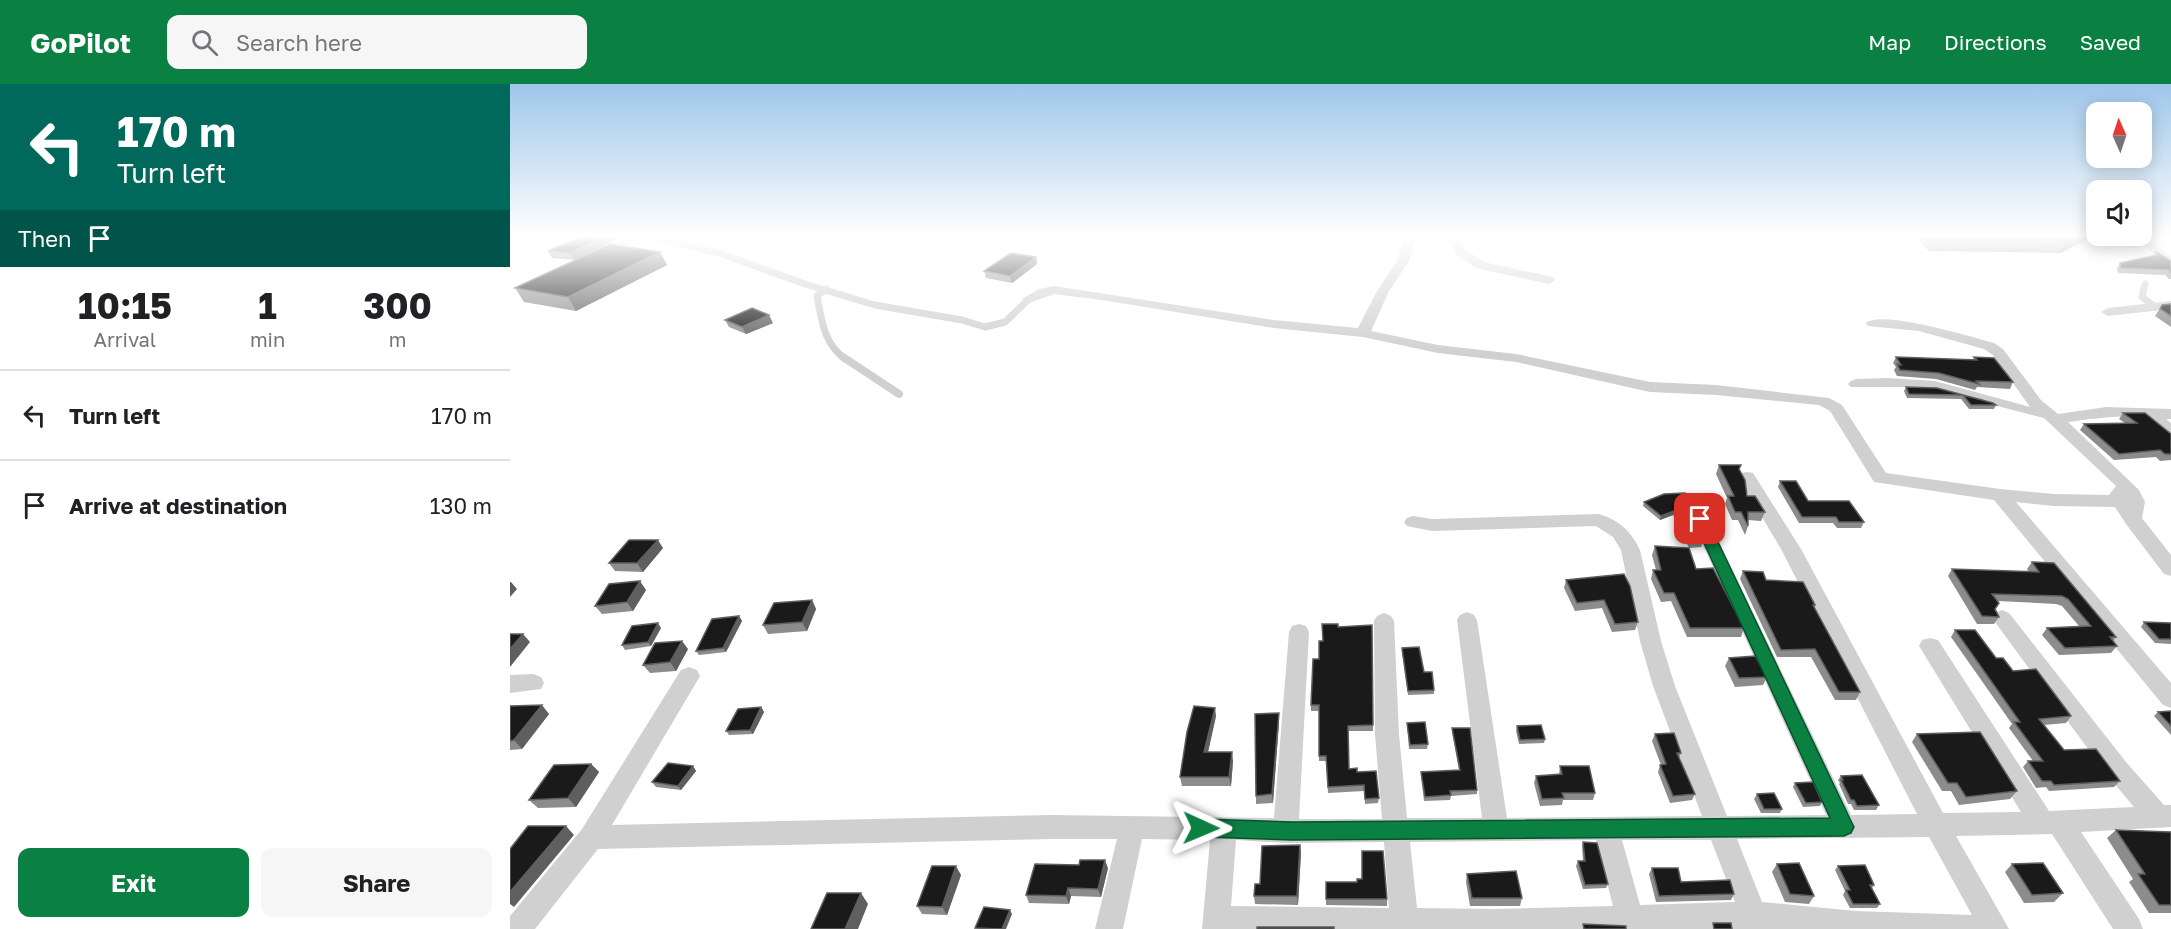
<!DOCTYPE html>
<html lang="en">
<head>
<meta charset="utf-8">
<style>
	:root { --surface:#fff; --page:#f6f6f6; --text:#202124; --muted:#757577; --line:#e0e0e0; --accent:#0b8043 }
	body { margin:0; font-family:"Golos Text",sans-serif; background:var(--page); color:var(--text); height:100vh; display:flex; flex-direction:column; font-size:22px; white-space:nowrap }
	* { box-sizing:border-box; margin:0 }
	p { font-size:20px; color:var(--muted) }
	.icon { flex:none; width:33px; height:33px; fill:none; stroke:currentColor; stroke-width:2; stroke-linecap:round; stroke-linejoin:round }
	.map { position:relative; flex:1; overflow:hidden }
	.side { display:flex; flex-direction:column; background:var(--surface); width:510px }
	.side>* { flex:none }
	.top-card { background:#00695c; color:#fff; overflow:hidden }
	.needle { width:39px; rotate:357deg }
	.fabs { position:absolute; left:1576px; top:18px; display:grid; gap:12px }
	.fabs a { display:grid; place-items:center; width:66px; height:66px; border-radius:12px; background:var(--surface); box-shadow:0 3px 15px #0003; font-size:30px }
	.pin { position:absolute; display:grid; place-items:center; width:51px; height:51px; color:#fff; margin:-26px; border-radius:12px; box-shadow:0 3px 9px #0006 }
	.me { position:absolute; width:66px; margin:-33px; rotate:91deg; stroke-linejoin:round; filter:drop-shadow(0 0 4px #0008) }
	.turn { display:flex; align-items:center; gap:21px; height:126px; padding:0 18px; font-size:27px }
	.turn .icon { width:78px; height:78px; stroke-width:2.5 }
	.turn b { display:block; font-size:42px; line-height:51px }
	.then { display:flex; align-items:center; height:57px; padding:0 18px; background:#0003; gap:12px; font-size:22px }
	.eta { display:flex; justify-content:space-evenly; align-items:center; height:102px; text-align:center }
	.eta b { font-size:36px; font-weight:700; line-height:42px }
	.action { display:flex; gap:12px; margin-top:auto; padding:12px 18px }
	.action a { flex:1; height:69px; border-radius:12px; background:var(--accent); color:#fff; font-size:24px; font-weight:700; line-height:69px; text-align:center }
	.action a+a { background:var(--page); color:var(--text) }
	ul { padding:0; list-style:none }
	li { display:flex; align-items:center; gap:18px; height:90px; padding:0 18px; border-top:2px solid var(--line) }
	li div { flex:1 }
	li b { display:block; font-size:22px }
	li em { font-style:normal }
	header { display:flex; align-items:center; gap:36px; box-sizing:border-box; height:84px; padding:0 30px; background:var(--accent); color:#fff }
	header strong { font-size:28px }
	nav { display:flex; gap:33px; margin-inline-start:auto; font-size:21px }
	.search { width:420px; height:54px; background:var(--page); display:flex; align-items:center; gap:15px; box-sizing:border-box; padding:0 21px; border-radius:12px; color:var(--muted); font-size:22px }
	main { display:flex; flex:1; min-height:0 }
	.map>svg:first-child { display:block }
</style>
</head>
<body>
<header>
<strong>GoPilot</strong>
<div class="search"><svg class="icon" aria-label="search" viewBox="0 0 24 24"><circle cx="10" cy="10" r="6"/><path d="M15 15l6 6"/></svg>Search here</div>
<nav><a>Map</a><a>Directions</a><a>Saved</a></nav>
</header>
<main>
<section class="side">
<div class="top-card">
<div class="turn"><svg class="icon" aria-label="left" viewBox="0 0 24 24"><path d="M17 20v-9H6M10 6l-5 5 5 5"/></svg><div><b>170 m</b>Turn left</div></div>
<div class="then">Then<svg class="icon" aria-label="arrive" viewBox="0 0 24 24"><path d="M6 21V4h12l-3 4 3 4H6"/></svg></div>
</div>
<div class="eta">
<div><b>10:15</b><p>Arrival</p></div>
<div><b>1</b><p>min</p></div>
<div><b>300</b><p>m</p></div>
</div>
<ul>
<li><svg class="icon" aria-label="left" viewBox="0 0 24 24"><path d="M17 20v-9H6M10 6l-5 5 5 5"/></svg><div><b>Turn left</b></div><em>170 m</em></li>
<li><svg class="icon" aria-label="arrive" viewBox="0 0 24 24"><path d="M6 21V4h12l-3 4 3 4H6"/></svg><div><b>Arrive at destination</b></div><em>130 m</em></li>
</ul>
<div class="action"><a>Exit</a><a>Share</a></div>
</section>
<div class="map">
<svg width="1661" height="845" viewBox="0 0 1661 845">
	<rect width="100%" height="100%" fill="#fff"/>
	<g fill="none" stroke-linecap="round" stroke-linejoin="round">
		<path stroke="#d0d0d0" stroke-width="7" d="M142 153 212 170 295 200 365 221 452 236 475 243 495 238 519 215
			M98 166 123 153
			M1635 200 1632 213 1645 223
			M316 205 307 212C312 237 313 258 335 275"/>
		<path stroke="#d0d0d0" stroke-width="8" d="M333 273 389 310"/>
		<path fill="#d0d0d0" fill-rule="evenodd" d="M894 153H906L899 177 879 207 861 247 928 261 1006 270 1140 298 1206 301 1319 314 1332 321 1376 389 1490 405 1544 410 1599 411 1606 402 1534 334 1425 306 1393 303H1341L1338 300 1341 297 1346 295 1377 294 1425 297 1520 323 1483 271 1474 265 1409 247 1358 242 1356 239C1370 225 1463 253 1484 259L1493 265 1531 316 1548 330 1596 323 1661 325V335H1656L1661 339V352C1651 349 1647 341 1638 335 1625 328 1574 336 1558 338L1629 406 1635 418 1632 434 1661 471V492L1654 490 1616 440 1605 423 1544 422 1506 418 1661 599V624L1653 621 1484 416 1364 398 1320 327 1309 321 1206 311 1140 308 1006 278 928 269 853 253 764 244 592 216 544 210 519 219 512 215 529 205 544 202 764 236 848 244 867 207 887 177Z
			M937 153H949L956 166 974 178 1043 193 1045 196 1039 200 966 184 947 171Z
			M1624 153H1637L1661 172V182L1657 181Z
			M1661 217V225L1598 232 1591 228 1598 224Z
			M1237 388 1243 389 1291 465 1433 729 1511 728 1409 562 1412 556 1420 554 1428 556 1539 727 1624 723 1598 692 1482 534 1485 529 1492 526 1499 529 1616 678 1654 721H1661V743L1571 748 1629 835 1633 845H1603L1542 750 1446 752 1499 845H692L700 756 632 755 613 845H585L607 755H541L88 765 25 845H0V832L72 745 171 586 179 583 187 586 190 592 102 741 541 731 764 734 779 548 782 542 789 540 796 542 799 548 789 735H872L865 650 864 537 867 532 874 529 881 532 884 537 889 650 897 734H972L947 536 950 531 957 528 964 531 967 536 997 734 1192 732 1143 602 1130 557 1111 466 1103 453 1086 442 922 447 897 442 894 438 897 434 903 432 922 435 1089 430C1109 436 1121 447 1130 466L1151 557 1165 602 1217 732 1316 731 1181 435 1184 431H1196L1341 731 1407 730 1271 465 1228 393 1231 389ZM1419 753 1462 831 1346 827 1252 818 1227 755ZM726 756 776 759 874 758 879 824 721 822ZM1086 756 1103 822 984 825 907 824 900 758ZM1112 756H1201L1225 818 1130 821Z
			M23 590 31 593 34 599 31 605 0 609V591Z"/>
	</g>
	<path fill="#8c8c8c" d="M111 153 69 174 150 168 157 181 66 227 14 218 5 204 65 176 42 174 38 167Z
		M1405 153H1584L1550 169 1419 167Z
		M1646 167 1661 177V195H1659L1655 191 1608 189 1607 184 1610 179 1643 172Z
		M526 173 527 180 502 199 476 194 474 187Z
		M1661 220V243L1645 232 1652 221Z
		M215 236 263 239 236 250 219 243Z
		M1386 273 1463 276 1464 273 1503 298 1500 305 1467 303 1465 306 1426 295 1387 292 1384 286 1386 283 1383 279Z
		M1396 303 1427 304 1483 319 1486 321 1484 325H1459L1451 315 1397 314 1394 307Z
		M1613 329 1661 350V376L1650 377 1646 373 1604 376 1570 346 1574 340 1615 339 1609 335Z
		M1209 381 1229 385 1237 412 1255 428 1251 437 1238 436V442L1235 451 1228 436H1222L1215 420 1217 414 1206 390Z
		M1270 397 1298 417 1354 438 1351 444H1327L1323 439H1289L1268 403Z
		M1134 418 1184 424 1183 428 1180 429V432L1193 459 1191 463 1179 464 1163 431 1150 436 1133 422Z
		M1145 462 1186 485 1234 544 1231 553H1177L1161 517 1151 518 1141 495 1143 486H1146L1142 471Z
		M153 464 133 488 105 487 99 479Z
		M1522 478 1606 553 1603 557 1607 562 1601 569 1549 571 1532 551 1537 544 1569 542 1552 522 1546 520 1488 517 1485 526 1489 533 1484 540H1467L1438 492 1442 485 1519 488 1517 485Z
		M1233 487 1305 521 1304 524 1350 608 1346 616H1325L1301 573H1267L1230 495Z
		M1114 490 1128 538 1125 546 1102 548 1092 524 1065 527 1054 504 1056 496Z
		M136 506 123 527 92 530 85 522Z
		M302 516 306 525 297 547 258 550 253 541Z
		M229 532 232 537 216 568 189 571 186 567Z
		M1634 538 1661 539V560L1645 559 1631 543Z
		M862 541 863 647H838L839 685 847 688 869 714 868 719 855 720 854 707 818 709 816 677H809V627H801V621L812 557 828 543Z
		M151 544 141 562 115 566 112 561Z
		M1445 546 1486 574 1561 632 1556 639 1534 641 1554 666 1610 697 1604 703 1539 707 1536 703 1526 704 1513 683 1518 677H1523L1499 644 1502 640 1441 553Z
		M892 564 914 588 924 606V610L898 611 892 568Z
		M178 565 166 587 140 589 133 581Z
		M1219 574 1257 593 1253 601 1225 603 1215 582Z
		M0 622 39 630 12 665 0 666Z
		M251 623 254 628 243 650 219 651 216 647Z
		M1661 627V651L1644 632 1648 628Z
		M706 632 698 668 723 677 721 702H672L670 693Z
		M769 638 763 719 746 720V712Z
		M897 639 918 660 917 665H899Z
		M1007 642 1035 655 1034 659 1009 660 1006 647Z
		M942 644 967 706V710L941 712 940 716 914 717 911 692V688L949 686 942 648Z
		M1145 650 1171 669 1169 674 1185 710 1182 716 1160 719 1148 688 1150 681H1151L1142 657Z
		M1407 650 1507 707 1500 715 1449 721 1441 707H1432L1402 658Z
		M81 680 89 688 66 723 28 724 19 716Z
		M183 682 186 687 171 706 146 703 142 698Z
		M1050 682 1085 709 1083 716H1053L1052 721 1030 722 1024 699 1026 692 1049 691Z
		M1331 692 1369 721 1366 726H1344L1341 720H1338L1329 700 1330 699 1328 696Z
		M1285 699 1312 718 1310 722 1293 723 1283 703Z
		M1247 710 1272 725 1270 729H1251L1244 715Z
		M1606 746 1661 748V829H1639L1619 798 1623 795 1597 754Z
		M1073 758 1098 800 1096 804 1073 805 1066 782 1068 777H1073L1072 762Z
		M790 761 791 769 788 821 745 820 744 812 750 800Z
		M1267 780 1304 812 1299 820 1275 818 1262 788Z
		M1502 780 1553 809 1544 818 1514 819 1495 788Z
		M1328 782 1364 801 1362 804 1370 820 1367 824H1340L1333 811 1335 807 1325 786Z
		M598 784 591 813 561 812 559 820 519 819 516 811Z
		M1142 784 1171 798 1224 810 1221 816 1146 818 1139 790Z
		M957 790 1012 814 1010 822H960L956 798Z
		M451 791 437 831 412 830 407 822Z
		M816 798H847L877 815V822L816 821Z"/>
	<path fill="#5f5f5f" d="M94 153H111L65 176 61 169Z
		M1565 153H1583L1550 169 1557 156Z
		M150 168 157 181 66 227 58 213Z
		M526 173 527 180 502 199 500 192Z
		M259 231 263 239 236 250 232 243Z
		M1164 427 1163 431 1150 436 1151 432Z
		M148 456 153 464 133 488 127 479Z
		M130 497 136 506 123 527 117 518Z
		M0 498H1L7 505 0 513Z
		M302 516 306 525 297 547 292 538Z
		M229 532 232 537 216 568 213 564Z
		M148 539 151 544 141 562 138 558Z
		M13 550 20 558 0 583V565Z
		M172 557 178 565 166 587 160 578Z
		M32 621 39 630 12 665 4 656Z
		M251 623 254 628 243 650 240 646Z
		M705 624 706 632 696 677 694 668Z
		M769 629V638L763 719 762 710Z
		M722 668 723 677 721 702 719 693Z
		M81 680 89 688 66 723 58 714Z
		M183 682 186 687 171 706 168 702Z
		M56 742 64 751 4 823 0 820V808Z
		M790 761 791 769 788 821 787 812Z
		M595 776 598 784 591 813 588 805Z
		M446 782 451 791 437 831 432 823Z
		M558 804 561 812 559 820 556 812Z
		M351 809 358 820 348 845H335Z
		M500 826 502 830 496 845H492Z"/>
	<path fill="#1a1a1a" stroke="#5f5f5f" stroke-width="1.5" d="M70 153H94L61 169 38 167Z
		M1424 153H1565L1557 156 1425 154Z
		M100 160 150 168 58 213 5 204Z
		M1646 167 1661 177V189L1658 186 1611 184 1610 179 1647 171Z
		M501 169 526 173 500 192 474 187Z
		M1661 220V232L1650 225 1652 221Z
		M242 224 259 231 232 243 215 236Z
		M1386 273 1467 276 1464 273 1484 274 1503 298 1466 297 1469 300 1429 289 1390 286 1387 280 1391 281Z
		M1396 303 1427 304 1483 319 1486 321H1461L1453 311 1399 310Z
		M1613 329H1635L1661 350V370H1655L1650 366 1609 370 1574 340 1627 339Z
		M1209 381H1231L1229 385 1235 396 1237 412H1245L1255 428H1238V442L1231 428H1225L1218 412H1224Z
		M1270 397H1286L1298 417H1339L1354 438H1329L1326 433H1292Z
		M1175 409 1184 424H1181L1180 432 1193 459H1180L1164 427 1151 432 1134 418 1154 410Z
		M119 456H148L127 479H99Z
		M1145 462 1179 464 1186 485 1203 484 1234 544H1180L1164 509H1154L1143 486H1151Z
		M1522 478 1544 479 1606 553H1600L1607 562 1555 564 1537 544 1581 542 1558 515 1552 512 1482 510 1489 519 1485 525 1489 533 1472 532 1442 485 1529 488Z
		M1233 487 1253 488 1256 496 1293 498 1305 521H1303L1350 608H1329L1305 565 1271 566Z
		M1114 490 1120 502 1128 538 1105 540 1094 516 1067 519 1056 496Z
		M130 497 117 518 85 522 99 500Z
		M302 516 292 538 253 541 264 519Z
		M229 532 213 564 186 567 202 535Z
		M1634 538 1661 539V555H1649Z
		M148 539 138 558 112 561 122 542Z
		M812 540H828V543L862 541 863 641 838 642 839 685 847 684V688L866 687 869 714 855 715 854 701 818 703 816 672H809V621H801L803 575H809V557H813Z
		M1445 546H1465L1486 574H1493L1503 587 1526 585 1561 632 1529 635 1554 666 1586 665 1610 697 1544 701 1541 697H1532L1518 677H1533L1504 638H1510Z
		M0 550H13L0 565Z
		M172 557 160 578 133 581 145 559Z
		M909 563 914 588H922L924 606 898 607 892 564Z
		M1245 572 1257 593 1229 594 1219 574Z
		M32 621 4 656 0 657V622Z
		M684 622 705 624 694 668H722L719 693H670L677 648Z
		M251 623 240 646 216 647 228 625Z
		M1661 627V642L1648 628Z
		M769 629 762 710 746 712 745 630Z
		M915 638 918 660 900 661 897 639Z
		M1031 641 1035 655 1010 656 1007 642Z
		M942 644H960L967 706 940 707 941 711 915 713 911 688 950 686Z
		M1470 648 1507 707 1456 713 1447 699H1438L1407 650Z
		M1164 649 1171 669H1167L1185 710 1163 712 1150 681 1156 680 1145 650Z
		M158 679 183 682 168 702 142 698Z
		M81 680 58 714 19 716 44 681Z
		M1050 682H1079L1085 709H1052L1054 714 1032 715 1026 692 1052 690Z
		M1352 691 1369 721 1347 722 1344 716H1341L1331 696H1333L1331 692Z
		M1303 698 1312 718 1296 719 1285 699Z
		M1264 709 1272 725H1254L1247 710Z
		M18 742H56L0 808V765Z
		M1606 746 1661 748V821H1649L1628 790H1635Z
		M1073 758 1087 759 1098 800 1075 801 1068 777H1075Z
		M790 761 787 812H744L745 800H750L752 762Z
		M852 767H873L877 815H816V798H847V795H852Z
		M570 776H595L588 805 558 804 556 812 516 811 525 780 569 781Z
		M1289 779 1304 812 1280 810 1267 780Z
		M1533 779 1553 809 1522 811 1502 780Z
		M1355 781 1364 801H1360L1370 820H1343L1336 806H1340L1328 782Z
		M422 782H446L432 823 407 822Z
		M1142 784H1168L1171 798 1220 796 1224 810 1149 812Z
		M1006 787 1012 814H962L957 790Z
		M317 809H351L335 845H301Z
		M474 823 500 826 492 845 465 844Z
		M1203 839H1221L1222 845H1204Z
		M1073 840 1116 842V845H1074Z
		M747 843H824V845H747Z"/>
	<linearGradient id="sky" x2="0" y2="1"><stop stop-color="#9ec6ea"/><stop offset="0.56" stop-color="#fff"/><stop offset="1" stop-color="#fff" stop-opacity="0"/></linearGradient>
	<rect width="1661" height="271" fill="url(#sky)"/>
	<path fill="#0b8043" stroke="#07532c" stroke-width="1.5" d="M1190 430 1197 435 1341 737 1344 743 1341 749 1334 752 782 756 691 753 684 750 682 744 684 738 691 735 782 738 1320 734 1183 435Z"/>
</svg>
<div class="fabs">
<a><svg class="needle" viewBox="-14 -14 28 28"><path d="M0-13l5 13h-10z" fill="#e53935"/><path d="M0 13l5-13h-10z" fill="#757577"/></svg></a>
<a><svg class="icon" aria-label="sound" viewBox="0 0 24 24"><path d="M4 9h4l5-4v14l-5-4H4zM17 9q2 3 0 6"/></svg></a>
</div>
<div class="pin" style="left:1190px;top:435px;background:#d93025"><svg class="icon" aria-label="arrive" viewBox="0 0 24 24"><path d="M6 21V4h12l-3 4 3 4H6"/></svg></div>
<svg class="me" style="left:691px;top:744px" viewBox="-20 -20 40 40"><path d="M0-17L14 15 0 8-14 15z" fill="#0b8043" stroke="#fff" stroke-width="4"/></svg>
</div>
</main>
</body>
</html>
